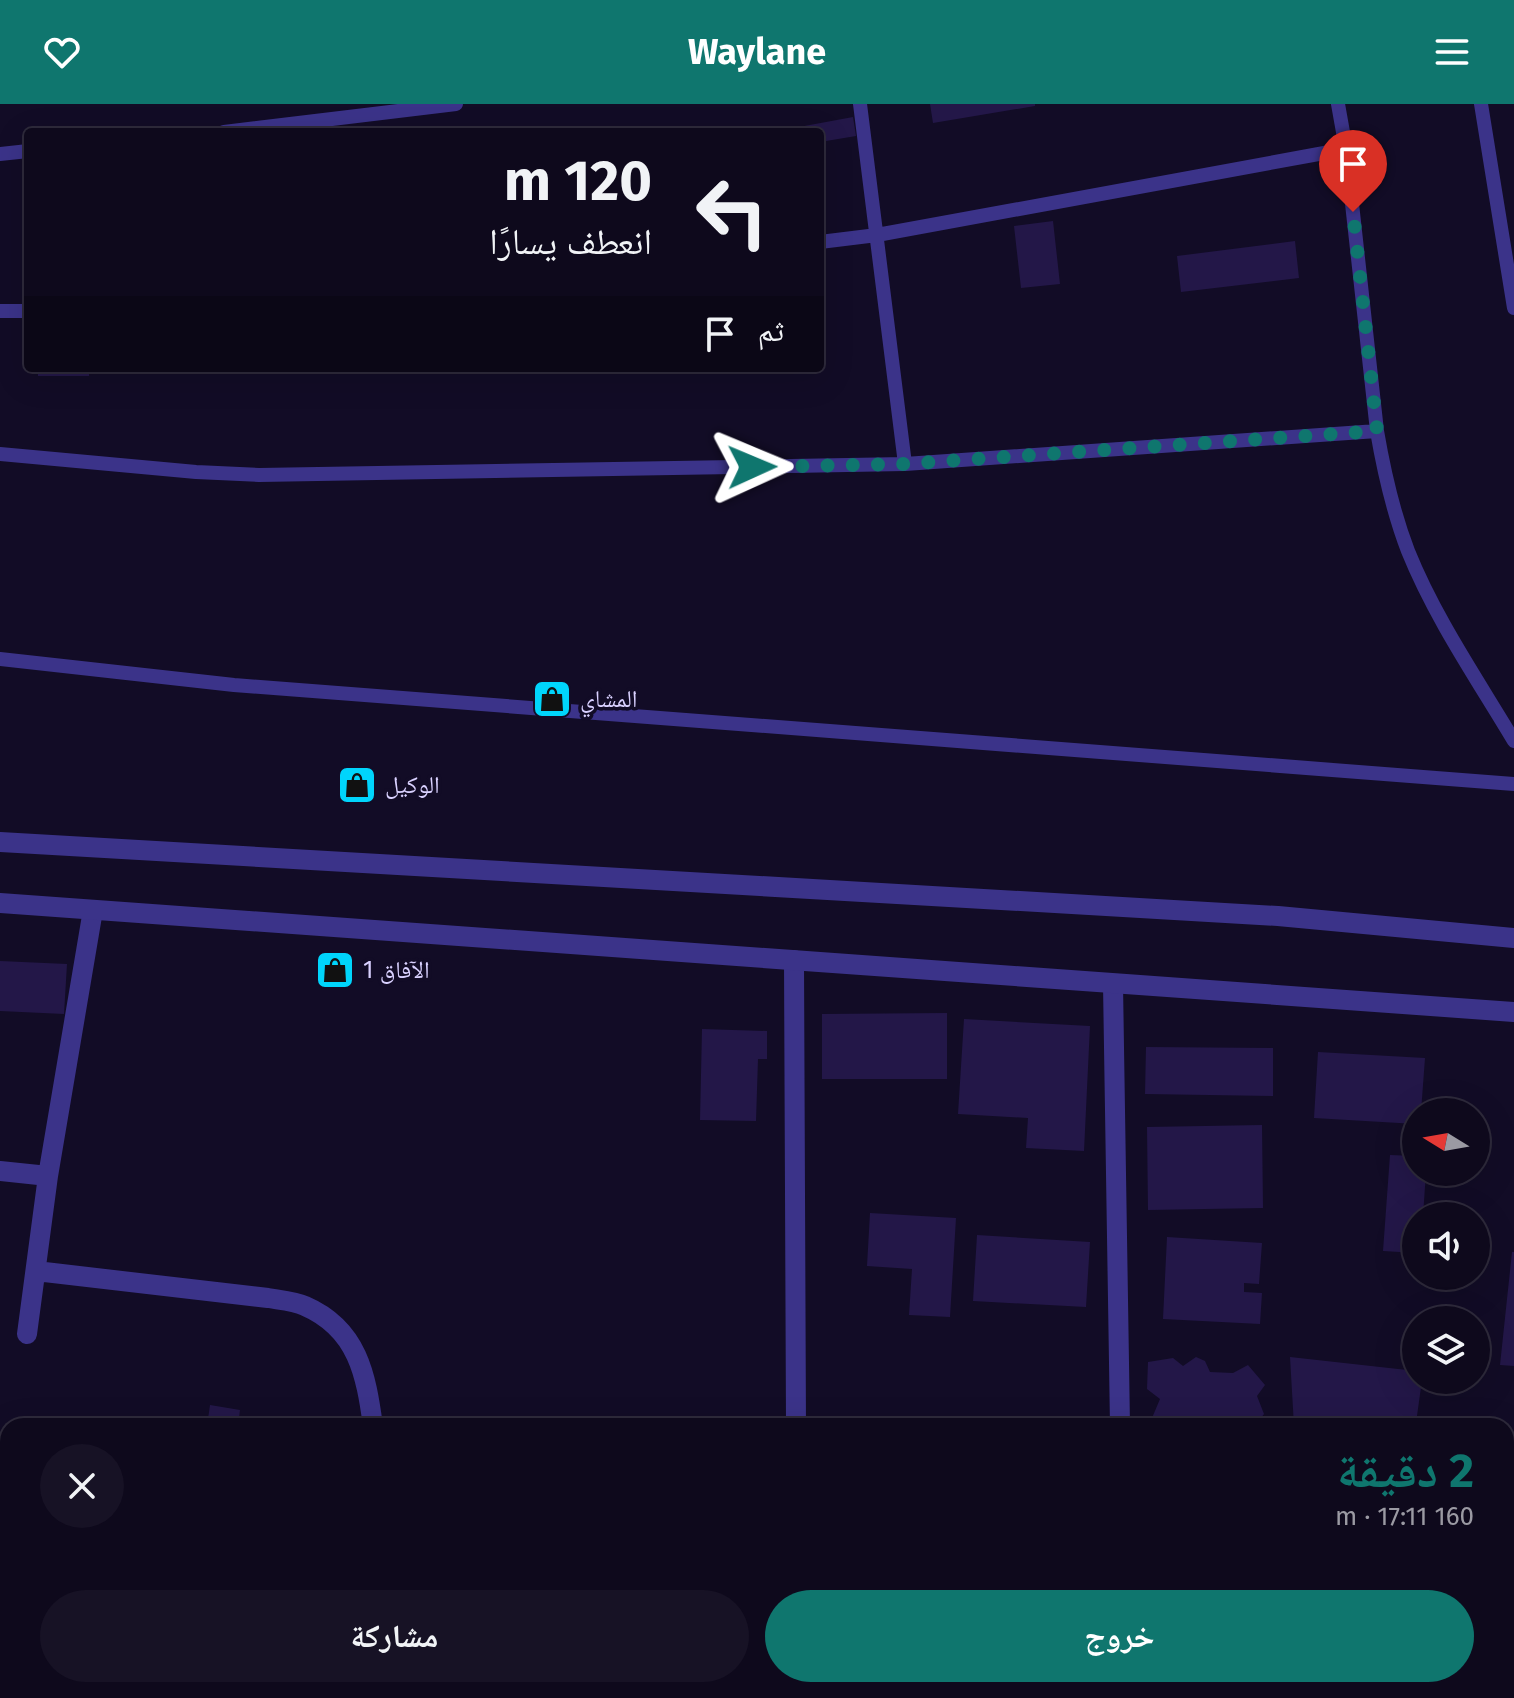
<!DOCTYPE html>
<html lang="ar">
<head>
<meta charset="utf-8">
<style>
	:root { --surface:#0e091c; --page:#171225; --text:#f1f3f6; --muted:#9b9aa3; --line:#2e2a3b; --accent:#0f766e }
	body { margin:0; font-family:"Fira Sans","Noto Naskh Arabic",sans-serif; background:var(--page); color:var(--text); direction:rtl; height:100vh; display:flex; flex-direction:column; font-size:30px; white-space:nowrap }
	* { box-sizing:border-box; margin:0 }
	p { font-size:26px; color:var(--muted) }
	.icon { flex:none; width:44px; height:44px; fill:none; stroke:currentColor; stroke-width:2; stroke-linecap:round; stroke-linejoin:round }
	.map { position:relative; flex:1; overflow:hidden; direction:ltr }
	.panel { position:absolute; left:0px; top:1314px; width:1514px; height:280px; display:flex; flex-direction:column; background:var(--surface); border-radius:24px 24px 0 0; box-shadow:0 8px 32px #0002,0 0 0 2px var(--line); direction:rtl }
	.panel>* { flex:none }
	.hud { position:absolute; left:24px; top:24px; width:800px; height:244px; border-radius:8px; box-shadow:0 8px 32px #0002,0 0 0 2px var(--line); direction:rtl; background:#0e091c; color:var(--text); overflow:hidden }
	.needle { width:52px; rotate:281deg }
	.controls { position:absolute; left:1402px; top:994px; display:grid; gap:16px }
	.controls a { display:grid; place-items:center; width:88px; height:88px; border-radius:50%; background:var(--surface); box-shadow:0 8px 32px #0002,0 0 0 2px var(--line); font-size:40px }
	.pin { position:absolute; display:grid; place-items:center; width:68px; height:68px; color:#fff; margin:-82px -34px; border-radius:50% 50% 50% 0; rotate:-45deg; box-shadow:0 0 8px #0007 }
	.pin .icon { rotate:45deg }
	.me { position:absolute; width:88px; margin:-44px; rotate:89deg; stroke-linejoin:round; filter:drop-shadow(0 0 6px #0008) }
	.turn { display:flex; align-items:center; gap:28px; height:168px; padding:0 40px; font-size:36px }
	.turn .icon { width:104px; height:104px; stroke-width:2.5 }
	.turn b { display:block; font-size:56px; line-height:68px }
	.then { display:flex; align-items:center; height:76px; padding:0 40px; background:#0003; gap:16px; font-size:30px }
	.round { display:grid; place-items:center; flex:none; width:84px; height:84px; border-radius:42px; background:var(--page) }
	.summary { display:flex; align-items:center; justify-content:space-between; height:136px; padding:0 40px }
	h1 { font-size:48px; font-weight:700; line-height:60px; color:var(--accent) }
	.cta { display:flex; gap:16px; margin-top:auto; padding:16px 40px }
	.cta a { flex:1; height:92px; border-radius:48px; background:var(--accent); color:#fff; font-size:32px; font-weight:700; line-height:92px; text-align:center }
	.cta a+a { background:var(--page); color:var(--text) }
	header { display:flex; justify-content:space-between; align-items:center; height:104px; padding:0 40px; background:var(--accent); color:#fff; font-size:36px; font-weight:700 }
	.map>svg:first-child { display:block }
</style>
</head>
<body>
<header><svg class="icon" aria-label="menu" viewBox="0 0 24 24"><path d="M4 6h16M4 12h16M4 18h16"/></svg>Waylane<svg class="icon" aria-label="heart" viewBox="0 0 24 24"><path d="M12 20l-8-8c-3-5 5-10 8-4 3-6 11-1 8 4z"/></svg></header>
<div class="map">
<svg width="1514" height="1594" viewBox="0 0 1514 1594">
	<rect width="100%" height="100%" fill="#120c26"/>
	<path fill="#231748" d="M930 0H1035V2L933 19Z
		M853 13 856 32 820 38V28H772Z
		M1053 117 1060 180 1021 184 1014 122Z
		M1295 137 1299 174 1181 188 1177 152Z
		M38 264H89V272H38Z
		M0 857 67 860 64 910 0 907Z
		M947 909V975H822V910Z
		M964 915 1090 922 1084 1047 1026 1044 1028 1014 958 1010Z
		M702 925 767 927V955H758L756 1017 700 1016Z
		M1146 943 1273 944V992L1145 990Z
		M1318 948 1425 954 1421 1008H1416V1020L1314 1014Z
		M1262 1021 1263 1104 1148 1106 1147 1023Z
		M1390 1051 1416 1052V1068H1426L1423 1112H1416V1149L1383 1147Z
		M870 1109 956 1114 950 1213 909 1211 912 1165 867 1162Z
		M977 1131 1090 1138 1086 1203 973 1197Z
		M1167 1133 1262 1139 1259 1180 1244 1179V1188L1262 1189 1260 1220 1163 1215Z
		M1512 1148H1514V1262L1500 1261Z
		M1196 1253 1205 1257 1210 1268 1233 1269 1248 1261 1265 1281 1257 1292 1264 1310 1256 1320 1228 1318 1215 1322H1177L1152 1314 1160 1295 1147 1285 1148 1258 1173 1254 1183 1262Z
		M1290 1253 1416 1267V1276H1422L1416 1319 1428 1322H1294Z
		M210 1301 240 1306 238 1322H207Z
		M0 1348 8 1349V1444L0 1443Z
		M1506 1418 1514 1419V1524L1506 1523Z
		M557 1586H584V1594H556Z
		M965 1586H1016V1594H965Z
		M1294 1586H1352V1594H1294Z"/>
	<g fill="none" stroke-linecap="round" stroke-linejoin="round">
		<path stroke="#3b3389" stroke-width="14" d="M860 0 905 360
			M1338 0 1346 45 1377 327C1384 368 1393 408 1408 447 1435 514 1477 575 1514 637
			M1481 0 1514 204
			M224 28 456 0
			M0 50 28 47
			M820 138 877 131 1346 45
			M0 207H28
			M0 350 196 368 259 371 905 360 1377 327
			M0 555 234 581 1514 680"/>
		<path stroke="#3b3389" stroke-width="20" d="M794 856 796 1322
			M1113 880 1120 1322
			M0 1067 48 1072
			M36 1167 268 1194C280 1196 295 1197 305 1202 358 1225 366 1271 373 1322
			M27 1230 48 1072 93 806
			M1506 1563 1514 1564
			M796 1594V1586
			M1430 1594V1586"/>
		<path stroke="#3b3389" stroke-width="20" d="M0 738 1278 812 1514 834
			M0 799 1514 908"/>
	</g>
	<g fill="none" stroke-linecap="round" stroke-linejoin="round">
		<path stroke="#0f766e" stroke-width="14" stroke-dasharray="0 25.2" d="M752 363 905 360 1377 327 1353 108"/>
	</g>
	<defs>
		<g id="shop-square" transform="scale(2)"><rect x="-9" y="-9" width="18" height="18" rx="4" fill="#00d5fc" stroke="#120c26"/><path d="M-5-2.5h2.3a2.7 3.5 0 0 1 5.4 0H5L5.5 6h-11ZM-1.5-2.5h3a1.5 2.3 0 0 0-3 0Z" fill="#111"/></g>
	</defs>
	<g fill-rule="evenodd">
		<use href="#shop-square" x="552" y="595"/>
		<use href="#shop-square" x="357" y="681"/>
		<use href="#shop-square" x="335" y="866"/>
	</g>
	<g text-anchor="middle" stroke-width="7" stroke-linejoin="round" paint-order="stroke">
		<g font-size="24" fill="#d9d1ff" stroke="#120c26" text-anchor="start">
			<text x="580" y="603">المشاي</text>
			<text x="385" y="689">الوكيل</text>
			<text x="363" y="874">الآفاق 1</text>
		</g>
	</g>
</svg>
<div class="controls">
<a><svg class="needle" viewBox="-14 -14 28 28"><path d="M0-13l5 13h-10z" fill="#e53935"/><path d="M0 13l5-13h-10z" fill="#9b9aa3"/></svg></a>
<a><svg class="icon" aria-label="sound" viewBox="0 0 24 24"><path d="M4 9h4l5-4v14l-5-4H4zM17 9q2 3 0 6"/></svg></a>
<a><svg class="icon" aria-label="layers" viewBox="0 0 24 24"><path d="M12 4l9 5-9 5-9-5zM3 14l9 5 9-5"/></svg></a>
</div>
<div class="pin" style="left:1353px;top:108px;background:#d93025"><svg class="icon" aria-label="arrive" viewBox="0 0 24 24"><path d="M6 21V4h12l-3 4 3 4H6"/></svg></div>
<svg class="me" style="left:752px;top:363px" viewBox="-20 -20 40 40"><path d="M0-17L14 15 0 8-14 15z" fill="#0f766e" stroke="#fff" stroke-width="4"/></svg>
<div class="hud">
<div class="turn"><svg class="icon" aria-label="left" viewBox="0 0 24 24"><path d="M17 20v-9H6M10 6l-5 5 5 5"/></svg><div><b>120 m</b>انعطف يسارًا</div></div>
<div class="then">ثم<svg class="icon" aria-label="arrive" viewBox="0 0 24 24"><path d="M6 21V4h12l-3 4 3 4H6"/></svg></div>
</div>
<section class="panel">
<div class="summary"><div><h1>2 دقيقة</h1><p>160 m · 17:11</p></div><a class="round"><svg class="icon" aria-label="close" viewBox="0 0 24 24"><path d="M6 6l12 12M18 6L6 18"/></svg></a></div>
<div class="cta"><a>خروج</a><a>مشاركة</a></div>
</section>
</div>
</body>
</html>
